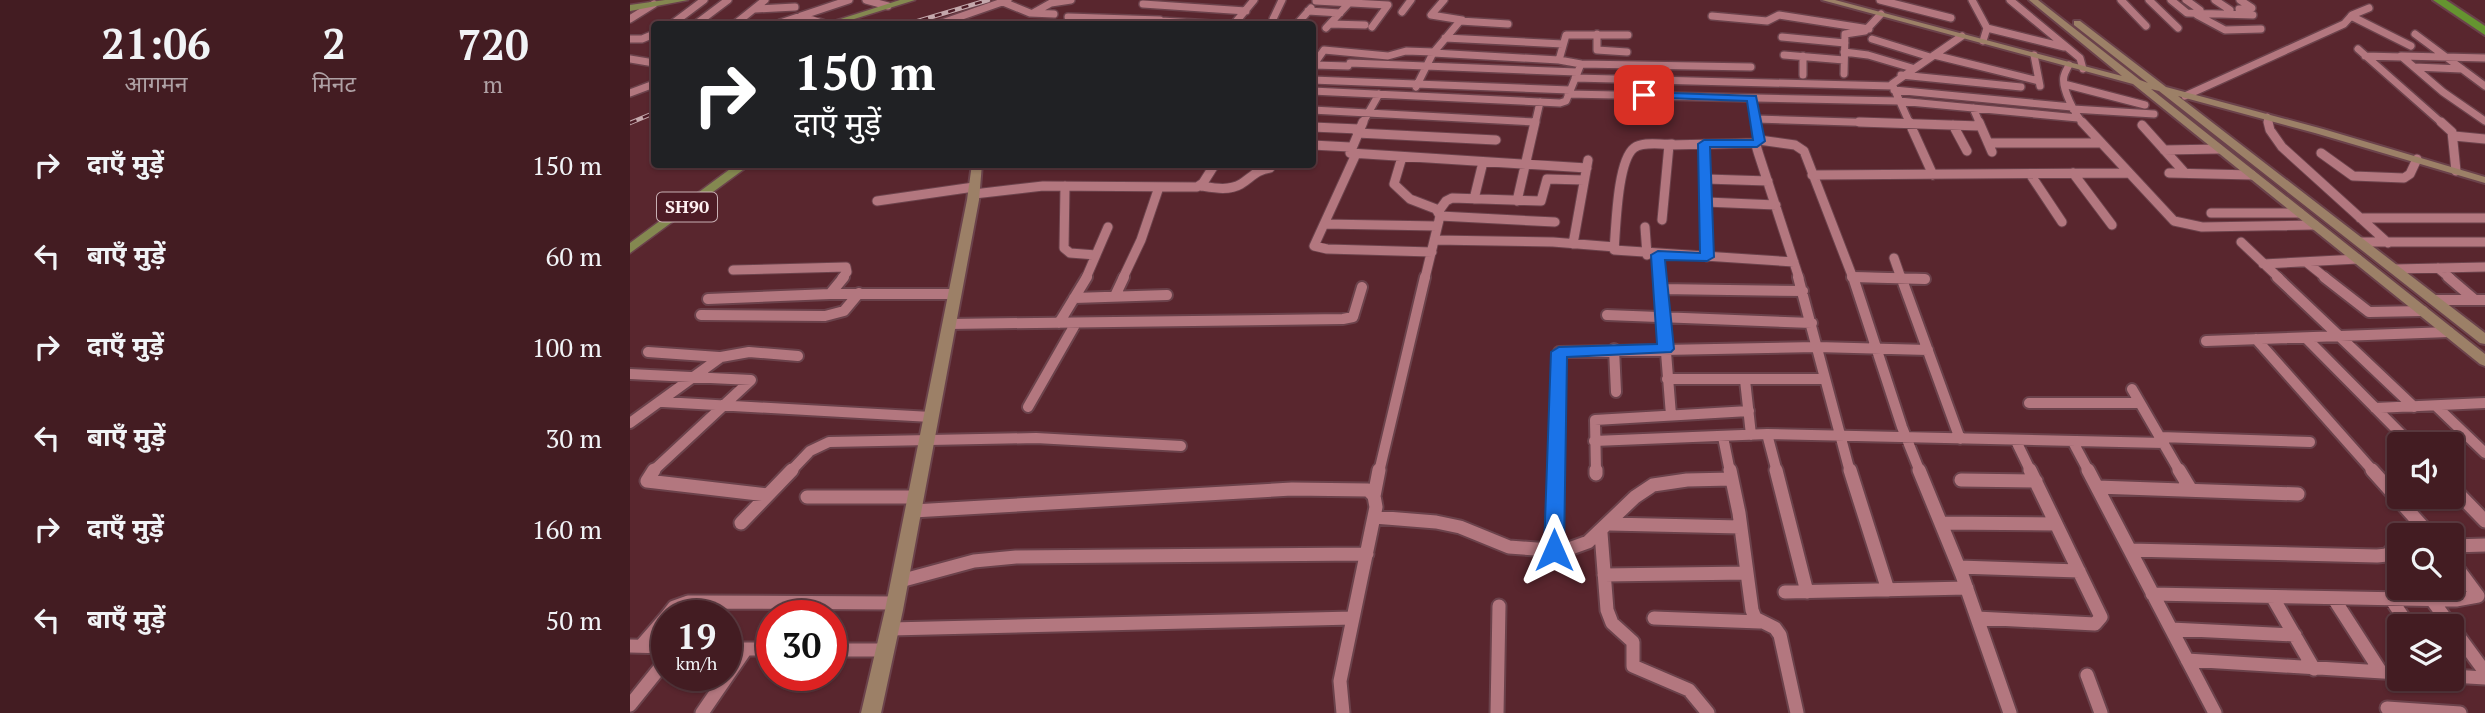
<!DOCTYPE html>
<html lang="hi">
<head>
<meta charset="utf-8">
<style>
	:root { --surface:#431c22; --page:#4d292f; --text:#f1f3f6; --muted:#afa1a5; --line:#5b3a40 }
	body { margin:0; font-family:"PT Serif","Noto Sans Devanagari",serif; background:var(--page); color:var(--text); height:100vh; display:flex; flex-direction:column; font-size:26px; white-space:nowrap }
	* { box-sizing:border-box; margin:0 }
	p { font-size:23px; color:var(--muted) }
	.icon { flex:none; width:38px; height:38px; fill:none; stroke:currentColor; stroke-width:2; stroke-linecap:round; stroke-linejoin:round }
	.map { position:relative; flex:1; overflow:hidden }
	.side { display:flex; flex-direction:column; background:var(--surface); width:630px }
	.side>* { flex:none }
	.top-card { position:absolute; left:21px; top:21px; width:665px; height:147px; border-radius:7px; box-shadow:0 2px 5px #0004,0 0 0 2px var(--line); background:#202124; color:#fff; overflow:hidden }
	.controls { position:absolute; left:1757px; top:432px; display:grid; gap:14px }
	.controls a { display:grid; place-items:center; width:77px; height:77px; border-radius:7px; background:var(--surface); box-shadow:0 2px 5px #0004,0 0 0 2px var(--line); font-size:35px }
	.speed { position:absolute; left:21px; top:600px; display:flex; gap:14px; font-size:35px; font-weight:700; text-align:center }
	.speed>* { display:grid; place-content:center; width:91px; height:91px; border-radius:50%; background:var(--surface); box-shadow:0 2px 5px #0004,0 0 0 2px var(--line); line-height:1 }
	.speed small { font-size:18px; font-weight:400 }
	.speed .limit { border:10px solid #d22; background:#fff; color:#111 }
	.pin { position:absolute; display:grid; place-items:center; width:60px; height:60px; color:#fff; margin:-30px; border-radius:14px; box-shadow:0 4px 10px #0006 }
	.me { position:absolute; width:77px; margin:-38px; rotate:0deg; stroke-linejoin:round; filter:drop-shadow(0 0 5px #0008) }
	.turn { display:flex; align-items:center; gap:24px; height:147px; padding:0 28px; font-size:32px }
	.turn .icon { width:91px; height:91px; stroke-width:2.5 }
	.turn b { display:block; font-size:49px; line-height:60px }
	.eta { display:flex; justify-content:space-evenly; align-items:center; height:119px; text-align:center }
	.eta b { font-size:42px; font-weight:700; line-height:49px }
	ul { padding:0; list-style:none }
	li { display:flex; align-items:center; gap:21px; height:91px; padding:0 28px }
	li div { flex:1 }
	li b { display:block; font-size:26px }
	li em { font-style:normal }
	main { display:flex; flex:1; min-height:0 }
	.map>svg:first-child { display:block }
</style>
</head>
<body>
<main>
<section class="side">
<div class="eta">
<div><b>21:06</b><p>आगमन</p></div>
<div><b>2</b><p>मिनट</p></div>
<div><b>720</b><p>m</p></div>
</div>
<ul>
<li><svg class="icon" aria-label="right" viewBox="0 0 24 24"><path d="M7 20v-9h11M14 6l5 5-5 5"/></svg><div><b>दाएँ मुड़ें</b></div><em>150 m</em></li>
<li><svg class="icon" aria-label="left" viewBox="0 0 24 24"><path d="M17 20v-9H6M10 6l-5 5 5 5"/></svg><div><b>बाएँ मुड़ें</b></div><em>60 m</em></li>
<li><svg class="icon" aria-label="right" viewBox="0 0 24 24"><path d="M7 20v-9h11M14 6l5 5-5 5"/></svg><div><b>दाएँ मुड़ें</b></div><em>100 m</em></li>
<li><svg class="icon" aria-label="left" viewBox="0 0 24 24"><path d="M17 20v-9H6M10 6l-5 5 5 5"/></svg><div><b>बाएँ मुड़ें</b></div><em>30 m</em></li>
<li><svg class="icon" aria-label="right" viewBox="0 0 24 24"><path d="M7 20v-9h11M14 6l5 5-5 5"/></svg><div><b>दाएँ मुड़ें</b></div><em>160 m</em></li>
<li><svg class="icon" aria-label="left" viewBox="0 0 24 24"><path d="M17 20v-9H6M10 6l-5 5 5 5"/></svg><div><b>बाएँ मुड़ें</b></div><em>50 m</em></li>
</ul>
</section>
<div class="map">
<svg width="1855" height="713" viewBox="0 0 1855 713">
	<rect width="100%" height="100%" fill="#59262e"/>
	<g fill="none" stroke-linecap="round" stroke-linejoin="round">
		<g stroke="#6b424b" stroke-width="10">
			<path id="street-far3" d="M236 0 258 6
				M814 0 801 15 832 20
				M1250 0 1321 18
				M1342 0 1357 28 1353 41
				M1380 0 1450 58 1453 69
				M1491 0 1516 26
				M1519 0 1548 28
				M1541 0 1557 13 1623 15
				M1556 0 1570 10
				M1585 0 1600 10
				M686 1 758 5 742 27
				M373 2 400 13 424 14
				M513 4 616 11
				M125 9 165 7
				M1609 9 1622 8 1610 0
				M678 11 710 13
				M772 12 781 0
				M403 13 421 3 441 0
				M1567 15 1595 30 1631 29
				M171 16 195 24
				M1082 16 1137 21 1149 15 1239 29
				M1721 16 1781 46
				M438 17 530 20
				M0 19 24 4
				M643 19 652 0
				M150 23 219 0
				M522 23 531 21 582 24
				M42 24 74 0
				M66 24 98 0
				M105 24 135 0
				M309 24 378 0
				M604 24 624 0
				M667 24 681 8
				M700 24 735 25
				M696 28 720 2
				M1357 28 1434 47
				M967 34V50L997 52
				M1785 34 1855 86
				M1152 37 1215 43
				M815 38 933 44
				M0 39H12L24 34
				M1242 39 1300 57
				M1728 49 1813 124
				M1214 52 1238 55 1282 68
				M803 53 929 60
				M1154 55 1214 60
				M1304 55 1409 81
				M1404 55 1410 86
				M1173 56V75
				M1735 56 1772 57
				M1855 58 1771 56 1813 92 1855 121
				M0 59 24 63
				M720 63 947 72
				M951 64 929 60 936 35H998
				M684 65 718 66
				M1439 65C1437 69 1435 72 1434 76 1431 88 1445 115 1454 124
				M682 67 694 50 758 56 776 51 804 52
				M1784 67 1832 69
				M1214 74 1215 34 1235 31 1251 14
				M1271 75 1391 87
				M945 78 1263 86
				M682 80 940 90
				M1434 84 1515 105
				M786 87 803 53 830 21 878 24
				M1264 90 1442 107
				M682 91 930 103 936 101 951 64 1121 67
				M0 93 24 84
				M938 94 1269 101 1448 118
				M1555 96 1714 24 1722 15 1739 8
				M1122 98 1126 124
				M1343 108 1350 124
				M1443 109 1524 114
				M682 110 905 122
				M1637 117 1639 124
				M1126 119 1285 124
				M732 124 749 94
				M905 124 910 102
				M1280 124 1262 84 1332 36"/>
		</g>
		<g stroke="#6b424b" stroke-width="11">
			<path id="street-far2" d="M733 122 720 153 957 168
				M1126 122 1129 140 1165 145 1174 151 1223 278
				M1229 122 1350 126
				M1279 122 1303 175
				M1349 122 1362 152
				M1452 122 1544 221 1572 227 1685 225
				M1638 122 1640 130 1652 147 1758 243
				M1811 122 1822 132 1826 171
				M1323 125 1337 151
				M1512 125 1555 173
				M682 127 729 129
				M727 133 866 140
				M1824 136 1855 139
				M1129 140 1126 145 1128 152 1169 278
				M1358 143H1471
				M1042 144C1031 145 1013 141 1004 148 987 161 986 229 984 250L1164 262
				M1074 144 1077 257
				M682 145 720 147
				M1534 150 1589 149
				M1691 153 1723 176 1774 178 1780 174 1787 159
				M726 154 684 246 697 249 802 252
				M772 157 764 184 780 199 806 209 810 216 795 278
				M1443 173 1482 225
				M1539 173 1622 175
				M1400 174 1432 222
				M1182 175 1498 173
				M1076 179 1138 181
				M435 186 434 248 440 253 466 255
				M571 186C584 188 599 191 611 184 622 177 626 170 640 168
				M344 194 413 186 567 187 573 183 585 164
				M844 199 853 162
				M247 201 344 187
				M887 201 905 122
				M1076 202 1146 205
				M808 212 816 201 822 198 911 201 917 179 954 180
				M1581 213H1670
				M810 216 925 222
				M1730 218H1855
				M1032 220 1039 145 1127 143
				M694 224 807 226
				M1015 227 1017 255
				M805 240 923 242 985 247
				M1611 242 1649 278
				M1730 242H1855
				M943 244 958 160
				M1028 255 1030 278
				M1264 258 1271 278
				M1676 262 1696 278
				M1633 264 1728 259
				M1808 268 1820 278
				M1765 269 1855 267
				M103 270 216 267 217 272 212 278
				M1222 277 1268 278
				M456 278 478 227
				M493 278 511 240 529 187"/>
		</g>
		<g stroke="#6b424b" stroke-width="14">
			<path id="street-far1" d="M214 277 200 294H325
				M1030 277 1041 415
				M1168 277 1220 472
				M1222 277 1295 279
				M1223 277 1272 427 1290 472
				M1271 277 1330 439
				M1647 277 1784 407
				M1694 277 1739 312 1793 311
				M1818 277 1845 300
				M1030 289 1173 291
				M485 296 494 277
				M444 298 537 295
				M78 299 200 294
				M1805 300H1855
				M71 315 195 316 214 311 229 293
				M977 315 1182 323
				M429 323 457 277
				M319 324 713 319 723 317 732 287
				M1676 338 1781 444
				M1626 339 1744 472
				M1576 341 1819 332
				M984 349 986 392
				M18 352 89 357
				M0 374 121 380 22 472
				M1037 379H1195
				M1115 380 1121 435
				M1502 389 1550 472
				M33 402 301 417
				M1399 403H1510
				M1806 406 1855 453
				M398 407 446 323
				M1745 408 1855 403
				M0 423 91 357 119 352 168 356
				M1137 434 1147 472
				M1093 437 1100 472
				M1530 437 1680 442
				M964 441 1137 434 1534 443
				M1386 441 1401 472
				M1443 442 1459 472
				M160 472 180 451 199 442 406 438 551 446
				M749 472 795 277
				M926 472 929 352 1187 347 1298 350
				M966 472 965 420 1119 411"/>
		</g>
		<g stroke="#6b424b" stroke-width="17">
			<path id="street" d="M24 470 17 481 137 495
				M966 470V474
				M1100 470 1109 513 1122 610 1125 618 1145 628 1150 635 1167 713
				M1146 470 1177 592
				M1220 470 1258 590
				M1289 470 1332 575 1380 713
				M1458 470 1585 713
				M1549 470 1561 490
				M1742 470 1801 536
				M1331 480 1406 481
				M1467 487 1668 494
				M1822 487 1855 521
				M744 496 749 470
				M177 497H286
				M283 511 662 489 738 490 744 496 746 507 710 681 713 713
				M744 517 806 522 830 527 879 547 933 551 958 542 1005 497 1023 485 1057 480 1102 479
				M111 523 162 470
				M1311 523 1426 524
				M980 524 1110 527
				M971 533 977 610 982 623 1003 642V666L1059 690 1078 713
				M1822 546 1855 545
				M924 550 926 470
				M1500 550 1747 556 1757 555 1764 548H1769
				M1329 567 1449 571
				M974 575 1117 573
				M270 581 344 561 386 557 737 554
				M1155 592 1337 588
				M1522 594 1826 600 1848 596 1822 561
				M1643 598 1684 669
				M1704 599 1751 672
				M1761 599 1779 626
				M1802 600 1821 626
				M37 616 44 607 58 602 266 603
				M1024 618 1130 622
				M1347 618 1465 624 1471 617 1400 470
				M1822 627 1855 672
				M260 629 723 618
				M1541 629 1665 635
				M0 646 37 647
				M11 646 37 616
				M96 649H142
				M201 650H255
				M1557 660 1769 673
				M1457 675 1471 713
				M1822 676 1855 678
				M0 705 37 659
				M1757 708 1830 713
				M72 713 116 649
				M867 713 869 606"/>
		</g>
		<g stroke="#6b424b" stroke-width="4">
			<path id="secondary" d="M1192 0H1205L1492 76 1399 0H1408L1510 80 1518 83 1444 25V21H1450L1536 87 1693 129 1855 177V183L1685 133 1548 96 1855 333V344L1850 343 1529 91 1521 89 1855 354V366L1850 364 1503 84Z
				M342 164H352L349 200 273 610 251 713H231L255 610 337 200Z"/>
		</g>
		<g stroke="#6b424b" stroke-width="3">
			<path id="primary" d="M35 0H58L0 11V5Z
				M270 0H285L208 24H195Z
				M107 164H121L0 253V243Z"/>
		</g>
		<g stroke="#6b424b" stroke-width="4">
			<path id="highway" d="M1803 0H1816L1855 26V35Z"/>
		</g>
		<use href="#street-far3" stroke="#b3777f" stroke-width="7"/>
		<use href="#street-far2" stroke="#b3777f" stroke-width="9"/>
		<use href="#street-far1" stroke="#b3777f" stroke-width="10"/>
		<use href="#street" stroke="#b3777f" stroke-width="13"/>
		<use href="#secondary" fill="#9c8067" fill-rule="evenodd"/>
		<use href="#primary" fill="#848850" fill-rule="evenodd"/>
		<use href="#highway" fill="#659430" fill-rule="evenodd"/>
		<g stroke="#c4a8ac" stroke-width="4.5">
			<path id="rail" d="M278 24 358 0
				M0 123 24 113"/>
		</g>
		<use href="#rail" stroke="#4d1b25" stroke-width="2.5" stroke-dasharray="7" stroke-linecap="butt"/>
	</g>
	<path fill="#1a73e8" stroke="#114b97" stroke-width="2" d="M1014 92 1126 96 1135 141 1127 147H1080L1084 257 1077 261 1035 260 1044 349 1041 352 937 357 934 550 931 556 924 558 917 556 914 550 921 352 929 347 1027 344 1021 255 1028 251 1070 253 1068 144 1074 140H1123L1117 101 1010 97V93Z"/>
	<g text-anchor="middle" stroke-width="5" stroke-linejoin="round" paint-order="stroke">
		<rect fill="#4d1b25" stroke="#c9b0b4" stroke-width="2" x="27" y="192.5" width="60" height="29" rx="5"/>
		<g font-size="18" font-weight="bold" fill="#fef0f1">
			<text x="57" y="213">SH90</text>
		</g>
	</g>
</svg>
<div class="controls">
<a><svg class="icon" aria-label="sound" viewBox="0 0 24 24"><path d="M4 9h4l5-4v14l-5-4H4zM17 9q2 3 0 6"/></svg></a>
<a><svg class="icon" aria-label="search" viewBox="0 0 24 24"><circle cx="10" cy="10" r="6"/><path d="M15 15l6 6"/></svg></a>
<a><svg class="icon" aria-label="layers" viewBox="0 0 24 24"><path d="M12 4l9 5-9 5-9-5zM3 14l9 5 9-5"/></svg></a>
</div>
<div class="speed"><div>19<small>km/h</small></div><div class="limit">30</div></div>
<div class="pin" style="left:1014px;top:95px;background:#d93025"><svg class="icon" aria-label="arrive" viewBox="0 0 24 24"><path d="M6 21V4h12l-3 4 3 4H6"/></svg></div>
<svg class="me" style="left:924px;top:550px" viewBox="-20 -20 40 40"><path d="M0-17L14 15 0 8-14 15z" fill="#1a73e8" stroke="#fff" stroke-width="4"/></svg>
<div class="top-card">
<div class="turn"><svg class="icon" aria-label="right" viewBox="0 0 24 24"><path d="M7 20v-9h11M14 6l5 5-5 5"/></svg><div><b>150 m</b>दाएँ मुड़ें</div></div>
</div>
</div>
</main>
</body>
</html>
